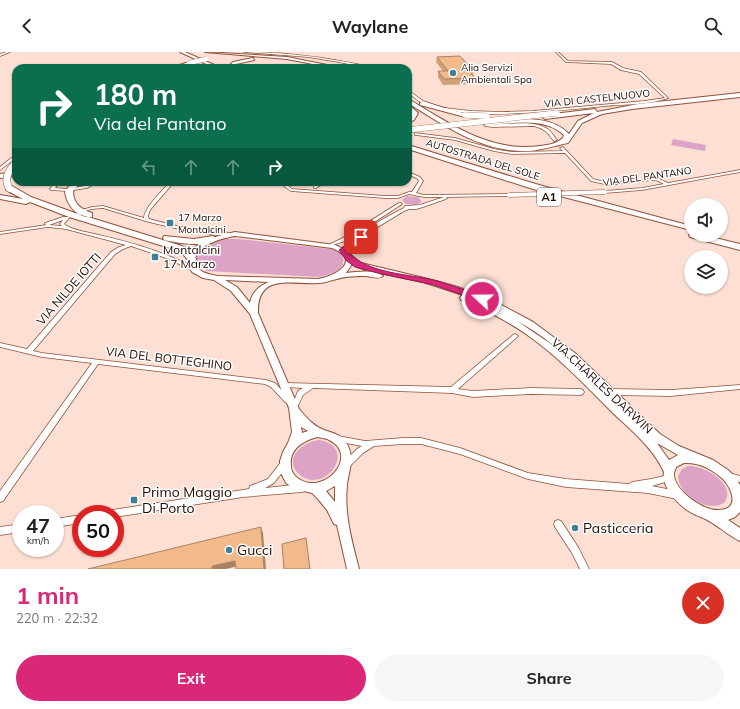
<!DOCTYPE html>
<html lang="en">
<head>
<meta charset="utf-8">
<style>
	:root { --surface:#fff; --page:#f6f6f6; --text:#222; --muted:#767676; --accent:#db2777 }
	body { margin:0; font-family:Mulish,sans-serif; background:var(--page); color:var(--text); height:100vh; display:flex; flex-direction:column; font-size:15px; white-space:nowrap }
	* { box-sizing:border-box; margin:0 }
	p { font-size:13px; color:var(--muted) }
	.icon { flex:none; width:22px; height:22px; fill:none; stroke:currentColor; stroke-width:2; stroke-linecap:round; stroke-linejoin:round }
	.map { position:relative; height:517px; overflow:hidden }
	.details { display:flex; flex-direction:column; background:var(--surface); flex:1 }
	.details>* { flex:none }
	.banner { position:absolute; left:12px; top:12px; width:400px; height:122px; border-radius:12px; box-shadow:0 1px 3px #0004; background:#0b6e4f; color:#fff; overflow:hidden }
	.fabs { position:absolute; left:684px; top:146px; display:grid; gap:8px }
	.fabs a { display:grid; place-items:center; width:44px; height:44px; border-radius:50%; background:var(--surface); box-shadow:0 1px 3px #0004; font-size:20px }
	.speed { position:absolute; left:12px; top:453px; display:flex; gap:8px; font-size:20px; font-weight:700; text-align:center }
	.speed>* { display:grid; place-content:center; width:52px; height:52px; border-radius:50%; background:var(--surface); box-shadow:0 1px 3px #0004; line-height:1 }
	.speed small { font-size:10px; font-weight:400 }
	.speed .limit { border:6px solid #d22; background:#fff; color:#111 }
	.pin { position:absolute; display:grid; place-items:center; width:34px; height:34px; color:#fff; margin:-17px; border-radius:8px; box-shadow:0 2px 6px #0006 }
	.me { position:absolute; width:44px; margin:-22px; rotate:291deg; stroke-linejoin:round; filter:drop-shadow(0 0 3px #0008) }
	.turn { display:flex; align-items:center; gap:14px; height:84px; padding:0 16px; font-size:18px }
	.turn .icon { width:52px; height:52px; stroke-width:2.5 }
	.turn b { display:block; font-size:28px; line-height:34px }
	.lanes { display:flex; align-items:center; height:38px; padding:0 16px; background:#0003; justify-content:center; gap:20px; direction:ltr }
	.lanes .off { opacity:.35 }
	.round { display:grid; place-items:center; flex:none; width:42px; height:42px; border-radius:21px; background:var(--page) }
	.headline { display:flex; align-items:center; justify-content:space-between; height:68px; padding:0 16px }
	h1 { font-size:24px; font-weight:700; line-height:30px; color:var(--accent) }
	.cta { display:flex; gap:8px; margin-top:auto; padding:8px 16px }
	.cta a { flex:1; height:46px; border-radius:24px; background:var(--accent); color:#fff; font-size:16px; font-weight:700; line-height:46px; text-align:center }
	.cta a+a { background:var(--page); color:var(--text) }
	header { display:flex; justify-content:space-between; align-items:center; height:52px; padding:0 16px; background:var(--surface); font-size:18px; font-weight:700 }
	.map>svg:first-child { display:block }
</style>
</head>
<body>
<header><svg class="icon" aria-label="back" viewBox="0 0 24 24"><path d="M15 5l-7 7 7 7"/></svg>Waylane<svg class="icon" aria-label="search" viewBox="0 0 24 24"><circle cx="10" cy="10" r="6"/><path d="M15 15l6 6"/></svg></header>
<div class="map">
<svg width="740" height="517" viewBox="0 0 740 517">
	<rect width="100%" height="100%" fill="#fddfd3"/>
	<path fill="#dca3c6" d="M673 87 706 93 705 99 671 93Z
		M407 144 418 145 422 150 416 153 406 152 402 148Z
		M224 187H239L331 197 339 200 343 204C346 220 330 223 318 225L206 219 198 212 196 206C203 194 210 190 224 187Z
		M320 388C359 396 325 443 300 423 282 408 302 389 320 388Z
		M688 414C704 413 738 432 724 451 707 461 679 443 678 424L682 417Z"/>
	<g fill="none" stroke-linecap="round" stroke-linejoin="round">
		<path stroke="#dcbfb4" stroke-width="3" stroke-dasharray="3 1.5" stroke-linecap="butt" d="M555 88 562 96"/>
		<g stroke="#905138" stroke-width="1.5">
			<path id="street" d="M7 0H10L0 4V2Z
				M244 0C274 0 304 3 335 8 347 10 360 12 371 16H367L339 10 308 5Z
				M556 0H558L568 9 612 10 623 16 641 20 668 46C651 53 624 52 605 54 566 58 528 62 489 62 467 61 444 60 423 51 417 49 413 44 408 40V38L423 49 444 56 471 59 502 60 533 59 644 49 665 46 639 22 621 18 611 12 566 10Z
				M486 72C504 74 534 66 549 78 552 80 554 85 557 88L554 89C547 80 545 77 534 74L493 75 485 74 484 73Z
				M415 81 455 86 494 97 512 100 563 99 560 96 563 95 593 127 609 131 657 126 668 131 740 118V120L642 138 605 141H604V139L642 136 664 132 656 128H652L609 133 591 129 565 101 512 102 494 99 455 88 416 83H415Z
				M15 103H16V106L0 118V115Z
				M408 120 420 125 423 129 416 141 424 143 509 142 511 143 509 144 446 145 447 146 446 147 423 155 416 157H409L404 159 366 182 343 199 341 198V197C360 180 382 167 404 156L405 154 420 153 444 145H424L409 142 398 146H385L291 139 278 130H283L292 137 385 144H398L409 140H412L419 129 418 127 408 122Z
				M55 130H59L55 136 67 137 69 138 67 139 51 138 50 137Z
				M92 130H97L87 136 73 138 71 137 73 136 85 134Z
				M170 130H174L150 158 148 164 149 167C177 175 204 180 233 181H235V183H216L183 178 149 170 103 156 92 157 84 159 82 158 92 155 103 154 144 166C144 156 163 138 170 130Z
				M321 130H326L316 136H314V134Z
				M399 151H401L402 152 345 189 330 194 328 193 341 187Z
				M63 165H69V166L64 172C73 179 88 180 99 183 125 189 151 196 176 207 183 210 191 213 197 218V219H193L169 207 131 194 123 197 115 202 33 299 42 301 266 328 275 331 289 346 290 348 289 350 287 351 285 350 271 335 265 332 98 312 3 449 0 450V439L92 311 42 305 0 295V291L27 297 111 200 119 195 126 193 66 177 48 175 0 182V180L46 173 45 172V171ZM63 168 60 172 62 174 49 173Z
				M515 282 517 283 518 284 517 285 458 337 473 339 531 336 581 337 583 338 584 340 583 342 581 343 531 342 473 345 452 341 313 336 303 343 296 358 294 359 292 358 291 356 298 339 303 336 285 335H283L282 333 283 331H285L451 335 513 283Z
				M740 333V337L671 344 611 343 609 342 608 340 609 338 611 337 671 338Z
				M338 384 365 389 403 386H421L460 396 528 421 566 427 629 432 632 430 651 427 669 423 672 424 673 426 672 428 652 434 677 439 680 440 681 443 680 446 677 447 648 441 566 435 528 427 460 402 421 392H403L374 394 363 401 350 414 347 415 344 414 343 412 344 410 357 397 362 394 335 389 334 387 335 385Z
				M284 409 287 410 288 412 287 414 274 431 265 436 302 432 305 433 306 436 305 439 302 440 243 445 115 465V462H108L109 459 112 458 249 437 250 434 268 427 281 410Z
				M729 421 740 424V430L726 426 725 424 726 422Z
				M81 463V471L55 475V467Z
				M558 468 561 469 578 495 589 517H580L572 501 555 475 554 472 555 469Z
				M21 472V480L0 483V475Z"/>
		</g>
		<g stroke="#905138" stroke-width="2">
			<path id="secondary" d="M235 180 335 193C346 197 352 205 361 211L424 226 458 235 494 249 533 270 575 301 660 382 679 394 713 408 728 418 735 425 740 433V460L735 465 728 468 740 476V489C729 484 720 475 709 469 702 465 694 463 687 458 676 450 661 434 664 420 653 396 633 380 614 362 586 334 559 305 526 282 506 268 484 257 461 248L460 246 461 244H466L423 230 365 218 352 212 346 221C357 220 374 217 383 224 378 228 371 224 365 224 357 224 345 224 337 227 331 228 325 231 319 231 292 233 257 220 258 261L299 357C306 365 313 374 324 378 332 381 340 382 345 389 356 405 349 416 347 433 344 462 352 490 359 517H347L337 473 334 472 327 458 318 447 312 441 295 437 286 431 280 419V409L283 400 288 391 292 380 289 356 250 262 231 239 214 228 203 226 192 220 188 210 189 203 194 196 201 191 218 184ZM235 184 332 196C362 208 337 224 318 227L217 224C209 222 199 221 196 212 190 194 223 186 235 184ZM225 228 269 230C259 234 252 240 250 251L237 235ZM517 269C542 282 565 302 586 322L551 292ZM301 375 308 379 302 381ZM317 385C321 386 326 386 329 388 361 403 323 447 296 425 293 422 291 418 291 414 289 397 303 389 317 385ZM657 391 678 403 669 408ZM684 411C699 410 712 417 723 427 733 438 740 458 718 458 703 459 673 438 674 421 674 419 676 417 676 415ZM335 434V450L326 439Z"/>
		</g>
		<g stroke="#905138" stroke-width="2">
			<path id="highway" d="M180 0H185L221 16H215Z
				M205 0 287 5 342 16H333L287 7Z
				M253 6 254 8 236 12 232 16H227L233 10Z
				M189 10 191 12 177 16H170Z
				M740 41V45L632 57 602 62 582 71 568 91C556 93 543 98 529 99 483 101 445 74 408 51V47L410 48C450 72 491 101 540 94 548 93 556 92 563 86L564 83C545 65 513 71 489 73L486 71 489 69C515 68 549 61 569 82L578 69 594 61 545 67 542 65 545 63 595 57 597 60 638 52Z
				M422 50 467 62 468 63 465 65 420 53V51Z
				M408 52 418 61 414 68 408 71V67L412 61 408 57Z
				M408 93 539 133 691 174V178L533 137 408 97Z
				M16 120V124L0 126V122Z
				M73 130H81L73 139C73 152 81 157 92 161V165C77 167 66 152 65 139Z
				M6 134H12L31 145 75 161 179 193 188 197 196 207 195 209H189L182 201 173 197 69 165 30 150 26 152 0 147V143L23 147 6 138Z
				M691 181V183H703L740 192V198L690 185 689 183Z
				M164 184 194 187 213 184 217 187C207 196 177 191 164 188L163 186Z"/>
		</g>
		<use href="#street" fill="#fff" fill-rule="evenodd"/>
		<use href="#secondary" fill="#fff" fill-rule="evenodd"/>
		<use href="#highway" fill="#fff" fill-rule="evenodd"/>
		<g stroke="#905138" stroke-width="5" stroke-linecap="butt">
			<path id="street-bridge" d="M509 143 605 140"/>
		</g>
		<g stroke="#905138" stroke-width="5" stroke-linecap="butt">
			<path id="highway-bridge-far2" d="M189 11 206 7"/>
		</g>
		<g stroke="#905138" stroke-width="6" stroke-linecap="butt">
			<path id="highway-bridge-far1" d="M465 63 487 64
				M408 78 557 61"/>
		</g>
		<g stroke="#905138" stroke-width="8" stroke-linecap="butt">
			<path id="highway-bridge" d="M9 136C4 127 8 120 14 113"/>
		</g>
		<use href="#street-bridge" stroke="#fff" stroke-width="4"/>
		<use href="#highway-bridge-far2" stroke="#fff" stroke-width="4.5"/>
		<use href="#highway-bridge-far1" stroke="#fff" stroke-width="5.5"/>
		<use href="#highway-bridge" stroke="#fff" stroke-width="7"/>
	</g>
	<path fill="#d0a077" d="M437 5 474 19 473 23 475 26V32L443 33 438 25V19H443L436 10Z"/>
	<path fill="#a98261" d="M261 475 263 481 266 517H264Z
		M235 509 238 514 226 517H212V514Z"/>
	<path fill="#f2ba8a" stroke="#a98261" d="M460 4 474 19 470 20 475 26 444 27 438 19H448L437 5Z
		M261 475 264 517H236L235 509 212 514V517H88Z
		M306 486 310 517H284L282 492Z"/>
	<path fill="#db2777" stroke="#8e194d" d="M361 182 365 185 364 186 348 199C365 222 411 222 438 229 454 234 470 240 485 245L486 247 482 250 434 233 378 221 355 215 347 209 339 198Z"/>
	<g fill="#408094" stroke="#fff" stroke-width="1.5">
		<circle cx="453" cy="21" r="4"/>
		<rect x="166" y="167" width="8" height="8" rx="2"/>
		<rect x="151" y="201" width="8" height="8" rx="2"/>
		<rect x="130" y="444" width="8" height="8" rx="2"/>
		<circle cx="575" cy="476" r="4"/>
		<circle cx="229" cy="498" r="4"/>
	</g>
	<g text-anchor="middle" stroke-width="3" stroke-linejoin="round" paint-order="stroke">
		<g font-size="10" fill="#220902" stroke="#fff" text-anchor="start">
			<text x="461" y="19">Alia Servizi<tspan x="461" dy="12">Ambientali Spa</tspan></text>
			<text x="178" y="169">17 Marzo<tspan x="178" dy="12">Montalcini</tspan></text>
		</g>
		<g font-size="10" fill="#220902" stroke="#fff">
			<text transform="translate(597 46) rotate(-6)" y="4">VIA DI CASTELNUOVO</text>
			<text transform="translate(483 107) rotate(17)" y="4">AUTOSTRADA DEL SOLE</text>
			<text transform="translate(647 124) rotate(-8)" y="4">VIA DEL PANTANO</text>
		</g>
		<rect fill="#fff" stroke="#64534e" stroke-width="1" x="537" y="136" width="24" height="18" rx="3"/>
		<g font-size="11" font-weight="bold" fill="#220902">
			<text x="549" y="149">A1</text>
		</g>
		<g font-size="12" fill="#220902" stroke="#fff" text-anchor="start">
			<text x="163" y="202">Montalcini<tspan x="163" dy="14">17 Marzo</tspan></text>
		</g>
		<g font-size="12" fill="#220902" stroke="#fff">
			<text transform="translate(69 237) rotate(-49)" y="4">VIA NILDE IOTTI</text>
			<text transform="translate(169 307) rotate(7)" y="4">VIA DEL BOTTEGHINO</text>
			<text transform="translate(602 334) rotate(43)" y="4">VIA CHARLES DARWIN</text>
		</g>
		<g font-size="14" fill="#220902" stroke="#fff" text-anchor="start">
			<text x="142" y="445">Primo Maggio<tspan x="142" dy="16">Di Porto</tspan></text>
			<text x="583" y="481">Pasticceria</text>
			<text x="237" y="503">Gucci</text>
		</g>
	</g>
</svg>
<div class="fabs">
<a><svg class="icon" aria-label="sound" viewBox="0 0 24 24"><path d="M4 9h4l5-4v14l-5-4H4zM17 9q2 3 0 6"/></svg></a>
<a><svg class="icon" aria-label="layers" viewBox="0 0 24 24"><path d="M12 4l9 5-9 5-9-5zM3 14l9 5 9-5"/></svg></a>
</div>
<div class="speed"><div>47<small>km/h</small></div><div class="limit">50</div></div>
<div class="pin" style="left:361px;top:185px;background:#d93025"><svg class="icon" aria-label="arrive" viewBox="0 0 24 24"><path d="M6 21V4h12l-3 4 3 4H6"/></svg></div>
<svg class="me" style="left:482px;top:247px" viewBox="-20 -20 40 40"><circle r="17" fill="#db2777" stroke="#fff" stroke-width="3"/><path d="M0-11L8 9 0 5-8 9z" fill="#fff"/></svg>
<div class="banner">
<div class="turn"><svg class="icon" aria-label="right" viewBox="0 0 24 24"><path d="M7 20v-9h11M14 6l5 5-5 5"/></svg><div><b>180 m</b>Via del Pantano</div></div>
<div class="lanes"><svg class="icon off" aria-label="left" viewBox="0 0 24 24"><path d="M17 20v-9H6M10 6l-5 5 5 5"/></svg><svg class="icon off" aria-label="ahead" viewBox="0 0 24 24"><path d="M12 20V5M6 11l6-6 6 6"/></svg><svg class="icon off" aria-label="ahead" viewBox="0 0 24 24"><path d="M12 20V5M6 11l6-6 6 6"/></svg><svg class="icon" aria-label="right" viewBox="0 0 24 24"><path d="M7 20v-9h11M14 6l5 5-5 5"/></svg></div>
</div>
</div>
<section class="details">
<div class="headline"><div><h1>1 min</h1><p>220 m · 22:32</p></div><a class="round" style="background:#d93025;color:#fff"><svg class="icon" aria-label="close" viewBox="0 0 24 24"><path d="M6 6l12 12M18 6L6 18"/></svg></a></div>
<div class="cta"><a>Exit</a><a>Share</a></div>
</section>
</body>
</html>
